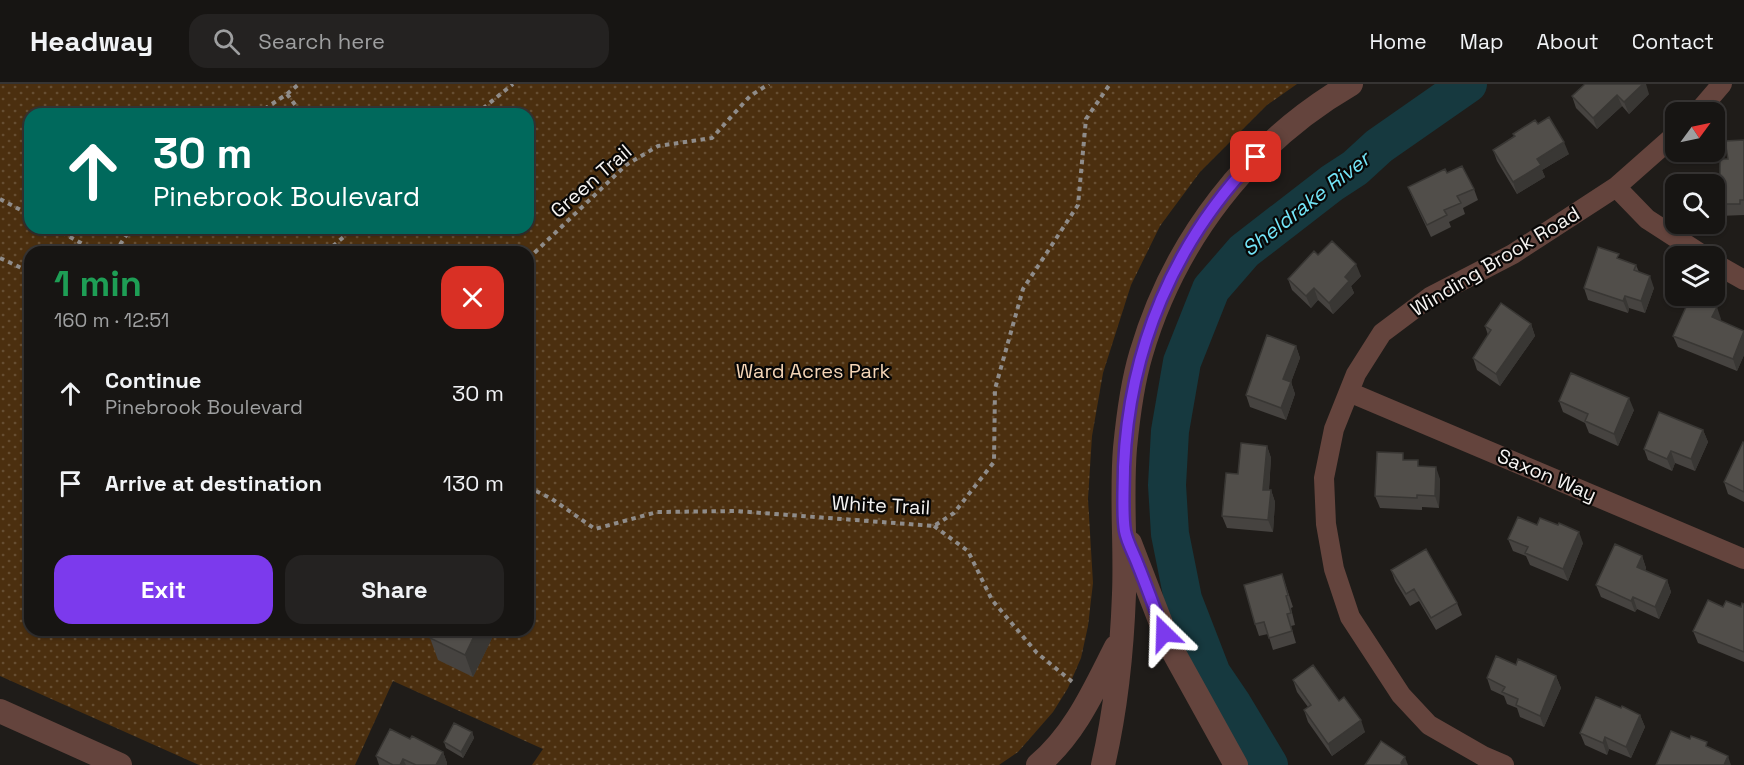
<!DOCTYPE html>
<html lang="en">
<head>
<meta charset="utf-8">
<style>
	:root { --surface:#171513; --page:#242221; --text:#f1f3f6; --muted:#9e9fa0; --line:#363433; --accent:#7c3aed }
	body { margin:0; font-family:"Space Grotesk",sans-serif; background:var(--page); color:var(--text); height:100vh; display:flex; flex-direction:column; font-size:22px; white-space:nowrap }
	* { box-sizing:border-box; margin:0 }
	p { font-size:20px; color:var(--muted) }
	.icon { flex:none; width:33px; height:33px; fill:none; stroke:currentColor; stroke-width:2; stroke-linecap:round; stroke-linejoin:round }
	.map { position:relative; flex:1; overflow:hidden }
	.sheet { position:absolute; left:24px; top:162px; width:510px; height:390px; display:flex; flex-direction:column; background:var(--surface); border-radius:18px; box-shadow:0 2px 4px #0004,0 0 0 2px var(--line) }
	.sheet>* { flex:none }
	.guide { position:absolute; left:24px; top:24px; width:510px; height:126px; border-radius:18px; box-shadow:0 2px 4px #0004,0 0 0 2px var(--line); background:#00695c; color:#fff; overflow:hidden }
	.needle { width:39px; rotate:57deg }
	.buttons { position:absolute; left:1665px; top:18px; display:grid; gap:12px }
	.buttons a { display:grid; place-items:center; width:60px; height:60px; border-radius:12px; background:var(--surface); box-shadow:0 2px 4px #0004,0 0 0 2px var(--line); font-size:30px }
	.pin { position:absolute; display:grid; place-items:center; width:51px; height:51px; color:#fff; margin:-26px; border-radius:12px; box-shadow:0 3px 9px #0006 }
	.me { position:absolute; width:66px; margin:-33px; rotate:338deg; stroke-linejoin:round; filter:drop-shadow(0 0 4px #0008) }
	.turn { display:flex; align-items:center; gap:21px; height:126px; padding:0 30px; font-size:27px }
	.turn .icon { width:78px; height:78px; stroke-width:2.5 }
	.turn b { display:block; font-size:42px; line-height:51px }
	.round { display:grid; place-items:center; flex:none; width:63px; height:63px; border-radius:18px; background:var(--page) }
	.summary { display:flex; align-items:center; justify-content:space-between; height:102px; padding:0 30px }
	h1 { font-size:36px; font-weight:600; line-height:45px; color:#1e9e55 }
	.action { display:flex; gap:12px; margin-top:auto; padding:12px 30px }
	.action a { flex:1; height:69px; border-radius:18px; background:var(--accent); color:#fff; font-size:24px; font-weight:600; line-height:69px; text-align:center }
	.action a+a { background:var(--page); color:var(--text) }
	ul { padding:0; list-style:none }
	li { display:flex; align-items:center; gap:18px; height:90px; padding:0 30px }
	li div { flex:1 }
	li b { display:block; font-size:22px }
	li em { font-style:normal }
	header { display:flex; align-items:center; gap:36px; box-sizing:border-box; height:84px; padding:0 30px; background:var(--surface); border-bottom:2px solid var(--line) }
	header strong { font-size:28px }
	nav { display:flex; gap:33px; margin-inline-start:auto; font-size:21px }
	.search { width:420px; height:54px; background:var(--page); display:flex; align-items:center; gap:15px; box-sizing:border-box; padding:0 21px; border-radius:18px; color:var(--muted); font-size:22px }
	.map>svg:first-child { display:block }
</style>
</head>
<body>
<header>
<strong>Headway</strong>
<div class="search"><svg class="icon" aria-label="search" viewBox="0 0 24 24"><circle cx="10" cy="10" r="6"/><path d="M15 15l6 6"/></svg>Search here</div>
<nav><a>Home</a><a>Map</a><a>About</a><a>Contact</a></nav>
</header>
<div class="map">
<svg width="1744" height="681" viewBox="0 0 1744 681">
	<defs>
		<pattern id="park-dots" width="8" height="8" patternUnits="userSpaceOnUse" patternTransform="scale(1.5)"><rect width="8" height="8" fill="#4b2f0f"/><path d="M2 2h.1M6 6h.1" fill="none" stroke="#664e32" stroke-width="1.8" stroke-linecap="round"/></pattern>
	</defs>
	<rect width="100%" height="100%" fill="#1f1c19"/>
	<path fill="url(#park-dots)" fill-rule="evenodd" d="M0 0H1297L1267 21 1200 88 1160 142 1131 201 1103 289 1092 352 1088 415 1093 499 1088 542 1081 574 1068 604 1053 628 1018 668 999 681H532L543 665 393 597 355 681H199L0 592ZM30 30H528V144H30ZM30 168H528V546H30Z"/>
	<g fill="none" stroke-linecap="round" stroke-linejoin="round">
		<path stroke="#16393f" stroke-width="38" d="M1269 681 1233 621 1212 590 1183 515 1170 450 1167 401 1170 347 1182 278 1211 205 1244 167 1332 99 1355 84 1379 62 1468 0"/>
		<path stroke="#8f8c8a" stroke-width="4" stroke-dasharray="4.5 4.5" stroke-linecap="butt" d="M287 10 302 30
			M257 30 287 10 299 0
			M476 30 513 0
			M0 115 30 131
			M54 144 97 168
			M115 168 131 144
			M326 168 354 144
			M0 174 30 188
			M528 175 626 81 658 62 712 54 750 12 769 0
			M528 403 552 415 595 445 657 428 736 427 934 442 954 429 994 378 995 305 1023 205 1078 121 1086 35 1110 0
			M934 442 968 467 992 516 1037 569 1075 600"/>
		<path stroke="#64443d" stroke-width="20" d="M1698 28 1722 0
			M1616 103 1647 135 1704 172
			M1714 179 1744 196
			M1349 308 1744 475
			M1504 681 1483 672 1429 641 1401 611 1350 533 1334 485 1326 440 1324 394 1334 345 1356 290 1382 249 1430 213 1513 170 1616 103 1676 50"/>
		<path stroke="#64443d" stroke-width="24" d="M1130 459 1169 560 1236 681
			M0 627 120 681
			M1038 681C1075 650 1094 606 1116 563
			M1103 681C1116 625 1122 567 1124 510 1126 461 1121 412 1125 364 1128 333 1132 300 1141 270 1174 157 1249 59 1351 0"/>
	</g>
	<path fill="#464340" d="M1649 10 1629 30 1622 22 1597 45 1576 24 1572 12Z
		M1513 50 1569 70 1542 86 1545 93 1517 110 1497 77 1493 66 1514 52Z
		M1744 56V131L1719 132 1715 120 1720 92 1728 75Z
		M1447 89 1474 105 1478 116 1463 124 1465 130 1449 138 1451 143 1431 153 1413 115 1408 103Z
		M1318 171 1361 192 1351 202 1354 209 1333 230 1318 216 1311 224 1292 206 1288 195Z
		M1620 175 1636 181 1639 188 1654 204 1645 229 1629 224 1628 229 1588 216 1584 204Z
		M1721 235 1720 237 1744 247V271L1737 287 1678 263 1673 252Z
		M1531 240 1535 252 1500 302 1477 286 1473 274 1488 251 1485 242Z
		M1296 262 1300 274 1291 298 1295 310 1286 336 1250 323 1246 311Z
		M1559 317 1634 326 1618 362 1589 349 1585 339 1563 328Z
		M1703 346 1708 358 1695 387 1675 379 1672 387 1648 376 1644 365Z
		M1744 359V418L1728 410 1724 398Z
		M1267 362 1271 374 1269 406H1271L1275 418 1273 448 1227 444 1222 432 1238 390Z
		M1405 376 1420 382 1440 395 1439 424 1422 423V426L1380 424 1375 412Z
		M1508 455 1583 459 1568 497 1530 481 1526 472 1513 467Z
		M1642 472 1646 484 1645 487 1667 496 1671 508 1659 535 1637 525 1635 528 1601 513 1596 501Z
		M1391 486 1457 519 1462 531 1436 546 1419 517 1410 522 1395 497Z
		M1282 490 1293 523 1291 524 1295 541 1291 542 1296 559 1273 566 1268 550 1259 552 1255 540Z
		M1744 520V578L1698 559 1693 547 1723 523H1741Z
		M496 546 473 593 438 576 430 554Z
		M1516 581 1556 592 1561 604 1544 643 1520 633 1517 624 1507 620 1504 612 1491 606 1487 594Z
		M1293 596 1339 617 1365 648 1332 672 1308 638 1304 626 1308 623 1297 608Z
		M1640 631 1645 643 1631 674 1609 665 1607 671 1585 661 1580 649Z
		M472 648 474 654 463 674 446 664 444 658Z
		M410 655 443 668 447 679V681H379L376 672Z"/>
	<path fill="#393734" d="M1643 0H1646L1649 10 1629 30 1624 18Z
		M1617 11 1622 22 1597 45 1593 34Z
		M1564 58 1569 70 1542 86 1545 93 1517 110 1513 98 1537 75Z
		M1356 180 1361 192 1351 202 1354 209 1333 230 1329 219 1345 193Z
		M1650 192 1654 204 1645 229 1641 217Z
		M1314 204 1318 216 1311 224 1306 212Z
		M1625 212 1629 224 1628 229 1623 217Z
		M1717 223 1721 235 1717 245 1712 233Z
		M1531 240 1535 252 1500 302 1496 290Z
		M1744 249V271L1737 287 1733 275Z
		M1296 262 1300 274 1291 298 1295 310 1286 336 1281 324 1283 295Z
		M1629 314 1634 326 1618 362 1614 350Z
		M1703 346 1708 358 1695 387 1691 375Z
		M1267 362 1271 374 1268 417 1263 406Z
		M1671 367 1675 379 1672 387 1667 375Z
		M1436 383 1440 395 1439 424 1435 412Z
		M528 403 534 419 532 421 535 429 528 444Z
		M1271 406 1275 418 1273 448 1268 436Z
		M1579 448 1583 459 1568 497 1563 485Z
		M1642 472 1646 484 1641 495 1637 483Z
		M1667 496 1671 508 1659 535 1655 523Z
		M1633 513 1637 525 1635 528 1631 517Z
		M477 546H496L473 593 465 571Z
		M1556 592 1561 604 1544 643 1540 632Z
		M1640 631 1645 643 1631 674 1626 663Z
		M1361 636 1365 648 1332 672 1328 660Z
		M472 648 474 654 463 674 461 668Z
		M1605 653 1609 665 1607 671 1603 659Z
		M443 668 447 679V681H436Z
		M1728 672 1731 681H1724Z
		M1405 673 1408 681H1401V679Z
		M403 675 406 681H400Z"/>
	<path fill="#514e4a" stroke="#393734" stroke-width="1.5" d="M1585 0H1643L1624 18 1617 11 1593 34 1572 12Z
		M1549 33 1564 58 1537 75 1541 81 1513 98 1493 66 1515 52 1513 50 1535 36 1538 40Z
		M1744 56V116H1740V120H1715L1714 92H1720V75H1728L1725 57Z
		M1462 82 1474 105 1457 112 1461 119 1444 126 1447 131 1427 141 1408 103 1445 85 1447 89Z
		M1332 157 1356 180 1345 193 1349 197 1329 219 1314 204 1306 212 1288 195 1314 167 1318 171Z
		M1598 163 1619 170 1617 174 1636 181 1634 186 1650 192 1641 217 1625 212 1623 217 1584 204Z
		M1691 212 1717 223 1712 233 1744 247 1733 275 1673 252Z
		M1501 219 1531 240 1496 290 1473 274 1491 246 1485 242Z
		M1267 251 1296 262 1283 295 1291 298 1281 324 1246 311Z
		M1571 289 1629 314 1614 350 1585 337 1588 330 1559 317Z
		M1659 328 1703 346 1691 375 1671 367 1667 375 1644 365Z
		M1743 358 1744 359V408L1724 398Z
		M1241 359 1267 362 1263 406H1271L1268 436 1222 432 1226 389 1238 390Z
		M1377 368 1403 369V376H1418V382L1436 383 1435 412 1417 411V414L1375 412Z
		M1518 433 1537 441 1540 434 1558 441 1559 439 1579 448 1563 485 1525 469 1528 463 1508 455Z
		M1615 460 1642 472 1637 483 1667 496 1655 523 1633 513 1631 517 1596 501Z
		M1426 465 1457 519 1431 534 1414 505 1406 510 1391 486Z
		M1282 490 1288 511 1286 512 1291 529 1287 530 1292 547 1269 554 1264 538 1255 540 1244 501Z
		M1708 516 1723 523 1726 517 1741 523 1742 519 1744 520V568L1693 547Z
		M434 546H477L465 571 430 554Z
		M1496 572 1516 581 1518 575 1556 592 1540 632 1516 621 1518 615 1502 608 1505 603 1487 594Z
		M1313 581 1339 617 1344 613 1361 636 1328 660 1304 626 1311 621 1293 596Z
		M1596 613 1621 624 1622 622 1640 631 1626 663 1605 653 1603 659 1580 649Z
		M454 639 472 648 461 668 444 658Z
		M390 645 410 655 412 652 443 668 436 681H416L403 675 400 681H393L376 672Z
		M1671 647 1690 655 1691 652 1707 658 1706 662 1728 672 1724 681H1656Z
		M1381 657 1405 673 1401 679 1403 681H1365Z"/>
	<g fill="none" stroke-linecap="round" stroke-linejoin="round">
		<g stroke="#51269a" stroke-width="15">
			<path id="route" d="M1164 549C1155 526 1147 503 1138 481 1134 470 1127 458 1125 447 1122 430 1124 401 1124 383 1129 265 1174 158 1256 73"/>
		</g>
		<use href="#route" stroke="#7c3aed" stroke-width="10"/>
	</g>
	<g text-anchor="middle" stroke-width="4.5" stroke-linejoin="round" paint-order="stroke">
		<g font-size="20" fill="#f5f3f1" stroke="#080706">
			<text transform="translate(591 97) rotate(-41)" y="7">Green Trail</text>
			<text transform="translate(1495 177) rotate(-31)" y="7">Winding Brook Road</text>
			<text transform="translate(1547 391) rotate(23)" y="7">Saxon Way</text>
			<text transform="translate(881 421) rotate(3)" y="7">White Trail</text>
		</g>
		<g font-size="20" fill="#f3d4b6" stroke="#080706">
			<text x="813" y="294">Ward Acres Park</text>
		</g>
		<g font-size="21" font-style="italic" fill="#73e5f8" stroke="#080706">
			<text transform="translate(1306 120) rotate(-38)" y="7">Sheldrake River</text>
		</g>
	</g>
</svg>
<div class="buttons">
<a><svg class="needle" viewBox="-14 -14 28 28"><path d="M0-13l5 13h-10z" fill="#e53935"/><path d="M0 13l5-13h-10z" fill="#9e9fa0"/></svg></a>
<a><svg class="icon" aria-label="search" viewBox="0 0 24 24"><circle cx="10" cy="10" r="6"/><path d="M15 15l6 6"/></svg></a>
<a><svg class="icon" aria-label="layers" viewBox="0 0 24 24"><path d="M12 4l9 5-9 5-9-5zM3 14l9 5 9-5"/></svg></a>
</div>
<div class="pin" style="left:1256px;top:73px;background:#d93025"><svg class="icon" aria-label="arrive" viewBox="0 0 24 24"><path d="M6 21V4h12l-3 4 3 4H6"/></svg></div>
<svg class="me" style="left:1164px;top:549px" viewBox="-20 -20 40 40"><path d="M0-17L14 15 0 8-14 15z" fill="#7c3aed" stroke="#fff" stroke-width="4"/></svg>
<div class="guide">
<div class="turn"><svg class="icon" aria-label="ahead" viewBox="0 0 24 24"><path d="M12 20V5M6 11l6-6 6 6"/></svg><div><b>30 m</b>Pinebrook Boulevard</div></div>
</div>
<section class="sheet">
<div class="summary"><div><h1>1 min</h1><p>160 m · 12:51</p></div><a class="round" style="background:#d93025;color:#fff"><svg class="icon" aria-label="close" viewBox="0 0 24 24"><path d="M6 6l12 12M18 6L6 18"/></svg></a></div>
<ul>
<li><svg class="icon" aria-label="ahead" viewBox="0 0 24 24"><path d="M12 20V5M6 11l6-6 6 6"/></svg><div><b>Continue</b><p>Pinebrook Boulevard</p></div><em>30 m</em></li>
<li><svg class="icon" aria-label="arrive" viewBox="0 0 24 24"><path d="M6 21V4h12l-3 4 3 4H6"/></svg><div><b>Arrive at destination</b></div><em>130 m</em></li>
</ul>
<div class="action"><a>Exit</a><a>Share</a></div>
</section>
</div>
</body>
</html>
